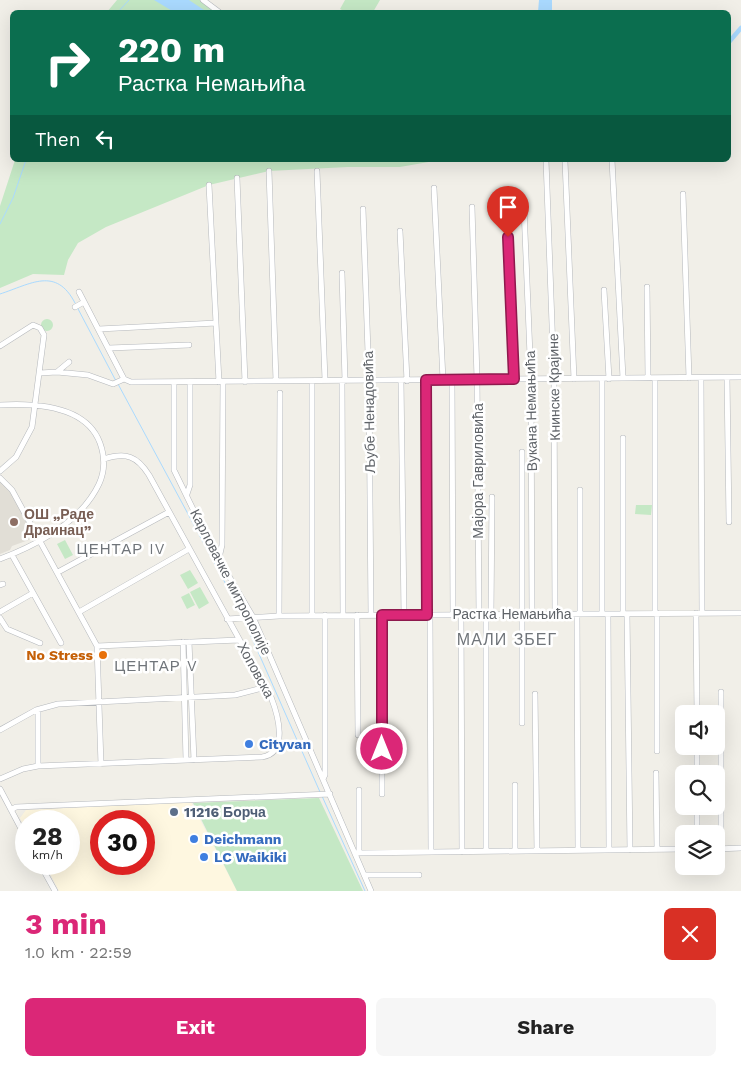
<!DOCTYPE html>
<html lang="en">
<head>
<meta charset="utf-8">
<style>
	:root { --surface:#fff; --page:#f6f6f6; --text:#222; --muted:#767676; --accent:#db2777 }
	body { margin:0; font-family:"Work Sans",sans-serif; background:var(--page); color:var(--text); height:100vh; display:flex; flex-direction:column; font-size:19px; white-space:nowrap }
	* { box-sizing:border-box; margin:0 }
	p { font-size:16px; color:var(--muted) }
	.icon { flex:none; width:28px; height:28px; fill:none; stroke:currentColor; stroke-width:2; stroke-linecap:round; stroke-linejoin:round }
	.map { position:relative; height:891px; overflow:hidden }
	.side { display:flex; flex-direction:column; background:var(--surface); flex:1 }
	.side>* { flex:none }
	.guide { position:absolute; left:10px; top:10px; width:721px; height:152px; border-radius:8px; box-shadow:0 5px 20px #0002; background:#0b6e4f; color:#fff; overflow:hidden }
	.buttons { position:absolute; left:675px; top:705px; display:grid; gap:10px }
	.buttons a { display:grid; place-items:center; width:50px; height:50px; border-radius:8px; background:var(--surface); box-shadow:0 5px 20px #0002; font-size:25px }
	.speed { position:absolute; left:15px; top:810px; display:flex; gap:10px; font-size:25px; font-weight:700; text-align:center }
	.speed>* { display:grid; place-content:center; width:65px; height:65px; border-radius:50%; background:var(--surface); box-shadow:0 5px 20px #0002; line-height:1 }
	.speed small { font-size:12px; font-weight:400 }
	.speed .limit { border:8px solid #d22; background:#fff; color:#111 }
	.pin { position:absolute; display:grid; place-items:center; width:42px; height:42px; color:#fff; margin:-51px -21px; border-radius:50% 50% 50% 0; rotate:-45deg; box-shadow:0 0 5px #0007 }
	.pin .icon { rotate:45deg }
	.me { position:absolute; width:55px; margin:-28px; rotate:0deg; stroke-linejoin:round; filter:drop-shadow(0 0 4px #0008) }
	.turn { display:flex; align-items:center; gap:18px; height:105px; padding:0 25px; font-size:22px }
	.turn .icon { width:65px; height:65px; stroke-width:2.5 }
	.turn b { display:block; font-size:35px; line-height:42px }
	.then { display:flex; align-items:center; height:48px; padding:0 25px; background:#0003; gap:10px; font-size:19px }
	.round { display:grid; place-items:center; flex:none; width:52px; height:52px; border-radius:8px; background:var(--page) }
	.head { display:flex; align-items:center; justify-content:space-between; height:85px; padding:0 25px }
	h1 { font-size:30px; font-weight:700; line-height:38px; color:var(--accent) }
	.action { display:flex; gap:10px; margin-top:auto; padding:10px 25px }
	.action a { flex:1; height:58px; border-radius:8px; background:var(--accent); color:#fff; font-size:20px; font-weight:700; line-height:58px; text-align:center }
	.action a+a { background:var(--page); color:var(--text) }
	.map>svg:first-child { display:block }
</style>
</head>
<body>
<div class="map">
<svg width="741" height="891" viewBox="0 0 741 891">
	<rect width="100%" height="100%" fill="#f1efe8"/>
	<path fill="#fef7e0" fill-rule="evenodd" d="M191 802 237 891H59L45 864H69V821H26V831L20 818 26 810ZM101 821H144V864H101Z"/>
	<path fill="#e1ded6" d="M0 481 9 490 37 537 12 546 10 550 0 554Z"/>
	<path fill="#c5e8c5" d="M117 0H202L218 12H107Z
		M345 0H380L373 12H346L340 9Z
		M15 160H440L400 167H348L269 171 209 185 106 227 78 243 68 260 64 275 33 274 0 288V206Z
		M41 325a6 6 0 1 1 12 0a6 6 0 1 1-12 0Z
		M636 505H652L651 515 635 514Z
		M65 540 73 555 65 559 57 544Z
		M190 570 198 583 188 589 180 575Z
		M200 587 209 603 199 609 190 592Z
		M189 593 195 605 187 609 181 597Z
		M319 798 363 891H237L193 803Z"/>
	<path fill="#aadaff" d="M154 0H189L207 12H174Z
		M539 0H552V12H538Z"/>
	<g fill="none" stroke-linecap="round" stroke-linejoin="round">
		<path stroke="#aadaff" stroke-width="1" d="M118 12 129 0
			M0 224 13 198 26 160
			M0 294C31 284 56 266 75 303
			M77 307 116 381
			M118 384 243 616
			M244 620 320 792
			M322 796 365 891"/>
		<path stroke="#aadaff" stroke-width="4.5" d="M729 42 741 28"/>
		<g stroke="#b5b8bc" stroke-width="6">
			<path id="minor" d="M203 0 219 12
				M546 160 554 379 555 614
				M612 160 623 378
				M565 161 574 379
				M269 171 276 381
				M317 171 325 380
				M237 178 245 382
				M209 185 219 382
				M434 188 443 380
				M683 194 689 378
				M472 207 477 379 479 614
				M524 208 531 380 532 614
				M363 209 369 381 371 615
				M400 231 407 381
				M508 237 514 379
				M342 273 345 381
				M647 287 648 378
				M604 290 609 379
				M79 292 124 379 131 382 741 377
				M75 307 84 302
				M99 329 216 323
				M0 346 33 325 40 328 44 335 32 427 16 457 0 471
				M109 348 189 345
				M57 372 88 375 113 384 124 379
				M40 373 57 372 69 362
				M701 378 702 613
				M727 378 729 522
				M602 379V614
				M426 380 427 615
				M452 380 453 615
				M342 381 343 615
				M401 381 404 615
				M174 383V470L210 544 253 617 371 891
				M0 405C35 403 86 405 100 443 105 457 105 471 99 484 81 522 37 545 0 559
				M623 438V614
				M522 452V723
				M0 478 12 490 97 646 101 764
				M187 494 190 485V382
				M12 555 61 643
				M219 558 222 545 223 382
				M58 572 169 512
				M0 585 3 584
				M0 612 33 593
				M79 612 189 549
				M655 613V378
				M657 613V751
				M696 613 697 714
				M486 614V851
				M491 614 492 497
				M577 614 578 850
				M580 614V490
				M608 614 609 850
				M627 614 630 850
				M312 615V381
				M357 615 358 735
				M382 615V794
				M430 615 431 852
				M461 615 462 852
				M279 616 280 393
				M0 618 7 629 40 643
				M227 619 279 616 741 613
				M183 642 186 760
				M189 642 194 760
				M97 646 239 640
				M721 692V849
				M535 694 537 851
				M38 710V766
				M0 730 36 710 58 704 235 695 266 687
				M697 746V774
				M656 773 657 849
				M0 779 23 769 38 766 262 757C289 753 278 715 271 697L149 475C137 456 126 452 104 459
				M323 779 325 775V615
				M515 785V851
				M0 789 26 838
				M359 790V853
				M697 806V834
				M11 810 16 807 330 794
				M716 849 741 848
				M356 853 684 849
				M40 864 55 891
				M364 875H419"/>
		</g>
		<use href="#minor" stroke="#fff" stroke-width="5"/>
	</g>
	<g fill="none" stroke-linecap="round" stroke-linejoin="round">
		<g stroke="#8e194d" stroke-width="12">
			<path id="route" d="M382 749V615H427L426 380 514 379 508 237"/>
		</g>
		<use href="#route" stroke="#db2777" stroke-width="9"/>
	</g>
	<circle fill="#8d6e63" stroke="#fff" stroke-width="2" cx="14" cy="522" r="5"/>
	<circle fill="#e8710a" stroke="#fff" stroke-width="2" cx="103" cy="655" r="5"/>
	<g fill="#3f7fe0" stroke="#fff" stroke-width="2">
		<circle cx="249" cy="744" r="5"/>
		<circle cx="194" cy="839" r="5"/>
		<circle cx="204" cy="857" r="5"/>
	</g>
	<circle fill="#5c6f8a" stroke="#fff" stroke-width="2" cx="174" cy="812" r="5"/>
	<g text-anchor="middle" stroke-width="5" stroke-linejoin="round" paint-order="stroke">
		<g font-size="14" fill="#5f6368" stroke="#fff">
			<text transform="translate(554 387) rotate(-91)" y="5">Книнске Крајине</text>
			<text transform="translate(531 411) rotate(-91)" y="5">Вукана Немањића</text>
			<text transform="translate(369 412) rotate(-91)" y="5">Љубе Ненадовића</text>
			<text transform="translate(478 471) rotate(-90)" y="5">Мајора Гавриловића</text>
			<text transform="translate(231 582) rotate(63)" y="5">Карловачке митрополије</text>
			<text x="512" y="619">Растка Немањића</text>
			<text transform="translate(256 670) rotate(61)" y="5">Хоповска</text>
		</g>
		<g font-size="14" font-weight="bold" fill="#785e54" stroke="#fff" text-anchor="start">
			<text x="24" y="519">ОШ „Раде<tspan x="24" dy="16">Драинац”</tspan></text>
		</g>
		<g font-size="14" font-weight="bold" fill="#c56008" stroke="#fff" text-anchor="end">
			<text x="93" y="660">No Stress</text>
		</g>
		<g font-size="14" font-weight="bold" fill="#366cbe" stroke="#fff" text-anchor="start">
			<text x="259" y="749">Cityvan</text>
			<text x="204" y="844">Deichmann</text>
			<text x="214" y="862">LC Waikiki</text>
		</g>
		<g font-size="14" font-weight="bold" fill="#4e5e75" stroke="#fff" text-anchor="start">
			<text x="184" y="817">11216 Борча</text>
		</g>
		<g font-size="15" letter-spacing="1" fill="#70757a" stroke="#fff">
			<text x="121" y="554">ЦЕНТАР IV</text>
			<text x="156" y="671">ЦЕНТАР V</text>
		</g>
		<g font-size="16" letter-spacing="1" fill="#70757a" stroke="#fff">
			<text x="507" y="645">МАЛИ ЗБЕГ</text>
		</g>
	</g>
</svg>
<div class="buttons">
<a><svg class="icon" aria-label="sound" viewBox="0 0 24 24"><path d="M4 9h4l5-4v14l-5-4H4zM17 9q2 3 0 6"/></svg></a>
<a><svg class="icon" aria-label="search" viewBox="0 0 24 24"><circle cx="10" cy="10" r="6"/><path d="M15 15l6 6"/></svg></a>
<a><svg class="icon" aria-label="layers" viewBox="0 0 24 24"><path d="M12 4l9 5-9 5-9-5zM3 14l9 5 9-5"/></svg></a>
</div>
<div class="speed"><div>28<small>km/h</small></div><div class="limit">30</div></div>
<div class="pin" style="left:508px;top:237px;background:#d93025"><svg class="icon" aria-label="arrive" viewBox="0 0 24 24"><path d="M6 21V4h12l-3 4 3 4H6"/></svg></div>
<svg class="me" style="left:382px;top:749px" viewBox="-20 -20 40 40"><circle r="17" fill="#db2777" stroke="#fff" stroke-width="3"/><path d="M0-11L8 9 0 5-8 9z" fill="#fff"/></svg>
<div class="guide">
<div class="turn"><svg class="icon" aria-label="right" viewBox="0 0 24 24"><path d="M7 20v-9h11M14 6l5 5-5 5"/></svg><div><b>220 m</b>Растка Немањића</div></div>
<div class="then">Then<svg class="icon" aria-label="left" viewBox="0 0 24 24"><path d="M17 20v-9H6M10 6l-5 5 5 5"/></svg></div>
</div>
</div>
<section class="side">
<div class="head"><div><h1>3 min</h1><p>1.0 km · 22:59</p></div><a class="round" style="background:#d93025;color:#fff"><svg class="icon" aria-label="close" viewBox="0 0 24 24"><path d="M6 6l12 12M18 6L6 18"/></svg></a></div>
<div class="action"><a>Exit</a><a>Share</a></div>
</section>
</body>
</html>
